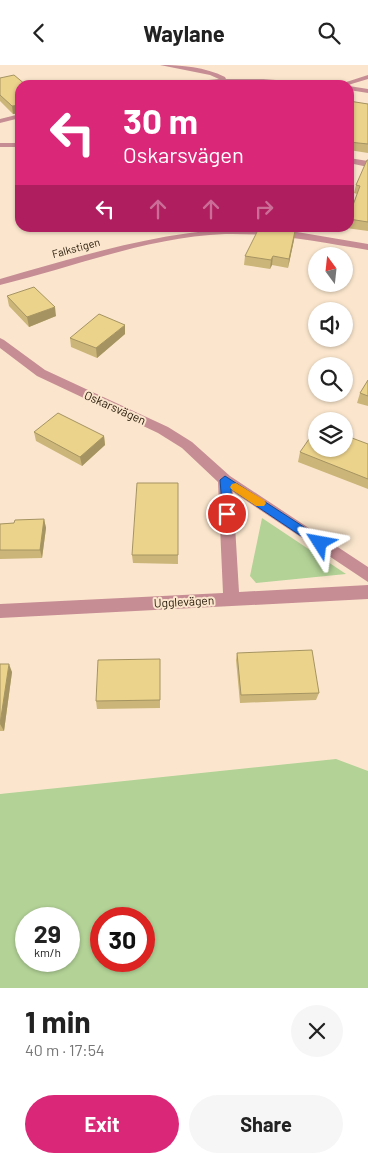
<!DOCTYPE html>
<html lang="en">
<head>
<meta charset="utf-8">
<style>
	:root { --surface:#fff; --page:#f6f6f6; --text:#222; --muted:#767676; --accent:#db2777 }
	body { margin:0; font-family:Barlow,sans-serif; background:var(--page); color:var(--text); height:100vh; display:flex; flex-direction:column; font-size:19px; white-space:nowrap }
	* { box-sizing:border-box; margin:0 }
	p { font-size:16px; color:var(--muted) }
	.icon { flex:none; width:28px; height:28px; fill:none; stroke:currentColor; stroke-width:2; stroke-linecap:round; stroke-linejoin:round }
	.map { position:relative; height:923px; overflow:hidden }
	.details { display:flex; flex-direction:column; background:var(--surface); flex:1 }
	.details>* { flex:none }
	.hud { position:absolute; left:15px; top:15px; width:339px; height:152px; border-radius:15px; box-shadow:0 1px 4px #0004; background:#db2777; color:#fff; overflow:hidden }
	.needle { width:32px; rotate:345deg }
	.fabs { position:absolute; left:308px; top:182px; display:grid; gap:10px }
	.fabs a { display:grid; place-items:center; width:45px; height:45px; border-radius:50%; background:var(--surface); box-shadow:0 1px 4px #0004; font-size:25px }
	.speed { position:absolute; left:15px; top:842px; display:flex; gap:10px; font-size:25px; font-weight:700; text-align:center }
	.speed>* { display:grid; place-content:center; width:65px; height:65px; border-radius:50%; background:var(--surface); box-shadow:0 1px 4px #0004; line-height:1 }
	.speed small { font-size:12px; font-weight:400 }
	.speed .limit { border:8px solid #d22; background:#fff; color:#111 }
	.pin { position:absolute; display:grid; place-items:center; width:42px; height:42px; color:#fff; margin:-21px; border:2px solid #fff; border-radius:50%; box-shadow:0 1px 5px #0007 }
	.me { position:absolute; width:55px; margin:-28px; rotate:304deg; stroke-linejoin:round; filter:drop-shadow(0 0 4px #0008) }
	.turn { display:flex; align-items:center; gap:18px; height:105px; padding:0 25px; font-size:22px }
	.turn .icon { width:65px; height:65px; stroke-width:2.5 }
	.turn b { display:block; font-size:35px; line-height:42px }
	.lanes { display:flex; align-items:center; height:48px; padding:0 25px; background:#0003; justify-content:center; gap:25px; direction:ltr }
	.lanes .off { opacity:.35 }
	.round { display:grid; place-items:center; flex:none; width:52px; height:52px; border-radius:26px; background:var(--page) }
	.summary { display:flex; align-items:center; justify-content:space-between; height:85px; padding:0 25px }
	h1 { font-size:30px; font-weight:700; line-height:38px }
	.button { display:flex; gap:10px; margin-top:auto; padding:10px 25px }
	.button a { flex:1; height:58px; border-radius:30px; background:var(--accent); color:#fff; font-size:20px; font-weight:700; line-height:58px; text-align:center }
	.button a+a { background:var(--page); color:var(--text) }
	header { display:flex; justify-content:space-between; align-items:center; height:65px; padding:0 25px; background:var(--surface); font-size:22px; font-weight:700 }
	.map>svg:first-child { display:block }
</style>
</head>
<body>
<header><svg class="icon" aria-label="back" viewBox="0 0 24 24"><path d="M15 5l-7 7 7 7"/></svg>Waylane<svg class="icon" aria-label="search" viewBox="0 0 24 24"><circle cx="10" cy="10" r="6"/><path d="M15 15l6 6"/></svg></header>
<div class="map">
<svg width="368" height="923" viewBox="0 0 368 923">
	<rect width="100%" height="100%" fill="#fbe6cd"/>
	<path fill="#b2d296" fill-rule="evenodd" d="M262 453 346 509 256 518 250 511Z
		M336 694 368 706V923H0V729ZM26 854H69V896H26ZM101 854H144V896H101Z"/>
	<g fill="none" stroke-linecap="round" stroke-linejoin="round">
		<path fill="#c68d94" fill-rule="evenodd" d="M160 0C182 0 205 2 225 12L226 14H263L315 18 319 20 246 18 172 20 176 18 219 14 210 10Z
			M368 10V14L348 20H337Z
			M349 21 368 24V28L349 25Z
			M20 49V53L0 58V54Z
			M0 78H20V82H0Z
			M349 93 368 96V102L349 98Z
			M254 163 297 167 368 179V185C320 177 274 168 225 169 148 172 74 202 0 220V214C84 190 166 164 254 163Z
			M0 273 4 275 45 305 168 362 192 377 230 411 368 502V517L233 427 239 527 368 520V534L0 553V539L223 528 218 417 182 383 158 368 37 311 0 283Z"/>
	</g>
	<path fill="#cbb578" d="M0 13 20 20V55L19 48 13 49 0 36Z
		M349 36 368 39V88L349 85Z
		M368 95V166L346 163 349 162V151L357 129 354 128 356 120Z
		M269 162H297V165Z
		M295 166 294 175 288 203 272 200 270 204 244 200 245 191Z
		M7 231 56 251 29 262 9 241Z
		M125 269 97 293 71 282 70 273Z
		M368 315V341L357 338 360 328Z
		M34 367 104 371 105 380 82 401 36 376Z
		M368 379V424L298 397 300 387Z
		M178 418V499L133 498 132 490Z
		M44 454 46 463 42 493 0 494V459L14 458Z
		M237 588 319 628 316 635 240 638 236 595Z
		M0 599 12 607 4 666H0Z
		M160 602V643L97 644 96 636Z"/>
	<path fill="#a59462" d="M20 40V48L13 49 12 41Z
		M295 166 294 175 288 203 289 194Z
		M273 191 272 200 270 204 271 195Z
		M55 242 56 251 29 262 27 252Z
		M125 260V269L97 293 96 283Z
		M104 371 105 380 82 401 80 392Z
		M44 454 46 463 42 493 40 485Z
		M9 599 12 607 4 666 0 659Z"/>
	<path fill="#ecd38c" stroke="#a59462" d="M14 10 26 20H20V41V40L12 41 0 30V13Z
		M349 36 368 39V79L349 77Z
		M367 95H368V157L349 154V151L360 121 356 120Z
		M259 163 295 166 289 194 273 191 271 195 245 191Z
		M34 222 55 242 27 252 7 231Z
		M99 249 125 260 96 283 70 273Z
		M368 315V331L360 328Z
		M58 348 104 371 80 392 34 367Z
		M316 364V384H344V370L368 379V414L300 387Z
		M137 418H178V490H132Z
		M44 454 40 485H0V459L14 458 15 455Z
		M312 585 319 628 241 630 237 588Z
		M160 594V635L96 636 98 595Z
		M0 599H9L0 659Z"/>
	<path fill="#1a73e8" stroke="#114b97" d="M225 411 324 475 326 478 324 481H316L231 424 232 449 227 454 223 452 220 415Z"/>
	<path fill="#f59e0b" d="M236 418 264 435 266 438 264 441H256L232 425 230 422 232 419Z"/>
	<g text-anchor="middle" stroke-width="4" stroke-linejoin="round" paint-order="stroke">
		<g font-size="11" fill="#261909" stroke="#fbe6cd">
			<text transform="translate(76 183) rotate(-15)" y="4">Falkstigen</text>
		</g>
		<g font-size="12" fill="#261909" stroke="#fbe6cd">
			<text transform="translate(115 343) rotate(24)" y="4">Oskarsvägen</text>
			<text transform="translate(184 537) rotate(-3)" y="4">Ugglevägen</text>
		</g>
	</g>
</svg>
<div class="fabs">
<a><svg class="needle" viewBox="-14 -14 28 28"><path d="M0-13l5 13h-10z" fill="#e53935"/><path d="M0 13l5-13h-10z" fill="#767676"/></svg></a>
<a><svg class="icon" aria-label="sound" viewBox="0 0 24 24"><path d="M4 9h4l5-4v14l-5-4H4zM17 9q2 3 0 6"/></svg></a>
<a><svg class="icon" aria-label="search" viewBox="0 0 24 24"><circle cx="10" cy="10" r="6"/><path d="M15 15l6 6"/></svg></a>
<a><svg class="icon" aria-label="layers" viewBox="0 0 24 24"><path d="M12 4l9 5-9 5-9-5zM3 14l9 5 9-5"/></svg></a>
</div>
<div class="speed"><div>29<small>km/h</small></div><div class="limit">30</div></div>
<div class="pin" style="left:227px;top:449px;background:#d93025"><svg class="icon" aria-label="arrive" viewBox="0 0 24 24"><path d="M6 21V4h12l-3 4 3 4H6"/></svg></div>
<svg class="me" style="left:320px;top:478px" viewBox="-20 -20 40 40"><path d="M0-17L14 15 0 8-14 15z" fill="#1a73e8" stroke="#fff" stroke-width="4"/></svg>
<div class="hud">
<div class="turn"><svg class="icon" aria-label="left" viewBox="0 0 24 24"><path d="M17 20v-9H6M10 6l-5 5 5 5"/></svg><div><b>30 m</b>Oskarsvägen</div></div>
<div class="lanes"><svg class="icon" aria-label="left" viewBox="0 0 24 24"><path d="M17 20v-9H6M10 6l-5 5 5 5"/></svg><svg class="icon off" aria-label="ahead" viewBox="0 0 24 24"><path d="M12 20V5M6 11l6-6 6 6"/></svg><svg class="icon off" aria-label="ahead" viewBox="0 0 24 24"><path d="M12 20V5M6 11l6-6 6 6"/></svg><svg class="icon off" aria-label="right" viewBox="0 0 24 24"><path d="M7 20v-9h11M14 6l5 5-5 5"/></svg></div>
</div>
</div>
<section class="details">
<div class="summary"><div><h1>1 min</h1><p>40 m · 17:54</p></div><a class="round"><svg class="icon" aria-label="close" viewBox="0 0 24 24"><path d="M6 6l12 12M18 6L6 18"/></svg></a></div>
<div class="button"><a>Exit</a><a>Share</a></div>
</section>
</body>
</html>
